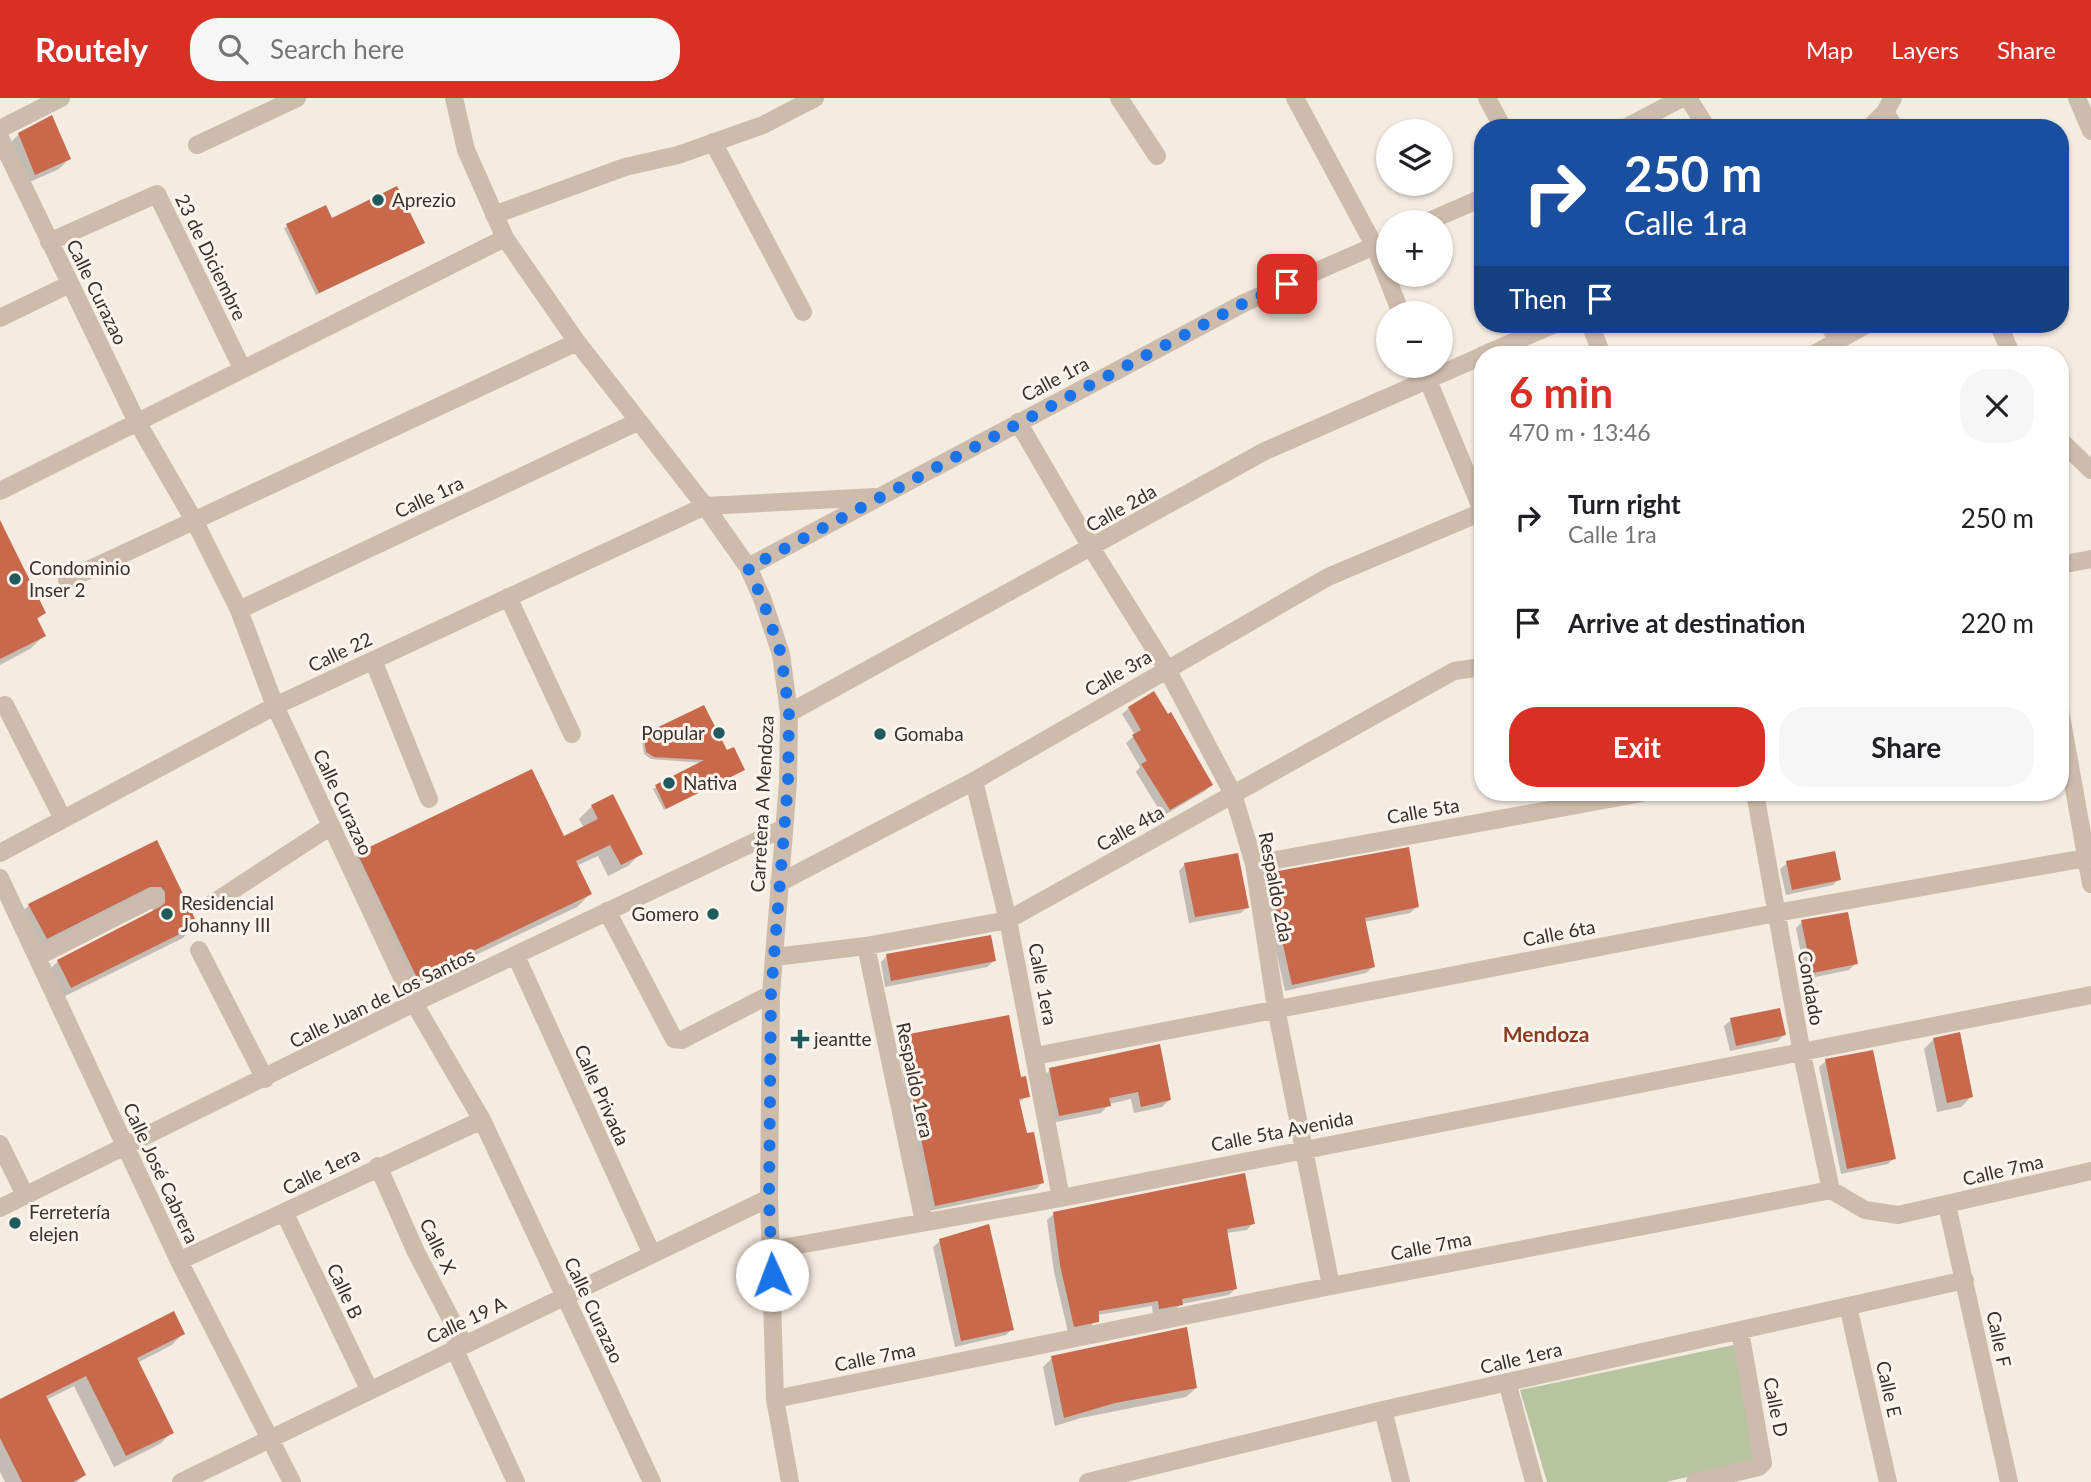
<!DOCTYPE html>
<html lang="en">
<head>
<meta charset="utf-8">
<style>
	:root { --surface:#fff; --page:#f6f6f6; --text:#202124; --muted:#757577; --accent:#d93025 }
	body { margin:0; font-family:Lato,sans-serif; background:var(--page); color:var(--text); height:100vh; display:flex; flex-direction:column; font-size:26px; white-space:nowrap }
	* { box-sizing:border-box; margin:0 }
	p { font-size:23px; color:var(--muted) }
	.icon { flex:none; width:38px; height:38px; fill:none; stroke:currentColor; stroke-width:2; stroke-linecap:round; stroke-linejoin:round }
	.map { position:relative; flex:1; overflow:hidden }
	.sheet { position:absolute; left:1474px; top:248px; width:595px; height:455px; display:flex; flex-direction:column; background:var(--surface); border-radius:28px; box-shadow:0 2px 5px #0004 }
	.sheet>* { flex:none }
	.guide { position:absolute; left:1474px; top:21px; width:595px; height:214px; border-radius:28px; box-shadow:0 2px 5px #0004; background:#1a4fa0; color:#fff; overflow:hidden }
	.fabs { position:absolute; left:1376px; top:21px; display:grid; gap:14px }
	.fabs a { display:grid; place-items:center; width:77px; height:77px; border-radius:50%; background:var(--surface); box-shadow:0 2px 5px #0004; font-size:35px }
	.pin { position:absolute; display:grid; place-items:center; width:60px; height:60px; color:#fff; margin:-30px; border-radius:14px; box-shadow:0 4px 10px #0006 }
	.me { position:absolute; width:77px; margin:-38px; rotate:358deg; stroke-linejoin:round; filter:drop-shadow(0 0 5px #0008) }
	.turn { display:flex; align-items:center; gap:24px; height:147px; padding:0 35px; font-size:32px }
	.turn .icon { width:91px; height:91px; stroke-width:2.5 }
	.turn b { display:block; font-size:49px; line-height:60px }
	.then { display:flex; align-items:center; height:66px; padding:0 35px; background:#0003; gap:14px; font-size:26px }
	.round { display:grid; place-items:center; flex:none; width:74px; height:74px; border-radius:28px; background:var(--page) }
	.summary { display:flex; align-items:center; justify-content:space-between; height:119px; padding:0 35px }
	h1 { font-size:42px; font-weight:700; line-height:52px; color:var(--accent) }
	.button { display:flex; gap:14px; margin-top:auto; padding:14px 35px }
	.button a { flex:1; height:80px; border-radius:28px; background:var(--accent); color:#fff; font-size:28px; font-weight:700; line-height:80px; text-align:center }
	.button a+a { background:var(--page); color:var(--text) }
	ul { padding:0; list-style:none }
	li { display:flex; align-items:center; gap:21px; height:105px; padding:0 35px }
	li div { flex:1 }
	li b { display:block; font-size:26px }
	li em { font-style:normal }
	header { display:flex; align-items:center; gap:42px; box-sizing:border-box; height:98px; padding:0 35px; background:var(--accent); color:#fff }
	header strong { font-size:33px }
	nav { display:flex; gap:38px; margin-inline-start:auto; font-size:24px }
	.search { width:490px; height:63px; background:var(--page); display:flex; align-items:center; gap:18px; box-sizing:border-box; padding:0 24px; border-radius:28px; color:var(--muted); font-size:26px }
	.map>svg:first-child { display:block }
</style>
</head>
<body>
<header>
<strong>Routely</strong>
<div class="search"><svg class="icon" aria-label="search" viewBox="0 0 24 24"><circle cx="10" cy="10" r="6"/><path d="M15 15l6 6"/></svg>Search here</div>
<nav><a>Map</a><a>Layers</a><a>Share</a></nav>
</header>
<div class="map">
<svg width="2091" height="1384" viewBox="0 0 2091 1384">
	<rect width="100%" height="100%" fill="#f4ebe1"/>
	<path fill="#b8c4a0" d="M1738 1246 1759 1362 1666 1384H1547L1520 1292Z"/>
	<path fill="#0003" fill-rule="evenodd" d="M19 36 69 61 59 71 25 86 9 46Z
		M325 109 331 122 420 147 316 197 284 130Z
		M1868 252 1870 257H1857Z
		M0 449 44 515 36 523 44 538 30 551 0 567Z
		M1129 610 1167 619 1211 687 1205 693 1163 718 1136 674 1140 669 1126 645 1135 637 1122 616Z
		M651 634 726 654 743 672 664 712 653 691 704 665 651 661 644 656 642 644Z
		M592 708 641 755 628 768 608 778 598 758 576 768 590 796 577 809 404 891 346 769 358 756 563 741 584 730 579 721Z
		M156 744 196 826 183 840 57 902 45 876 58 863 153 815 152 807 33 853 15 821 29 807Z
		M1787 765 1839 781 1833 787 1786 797 1780 771Z
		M1185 766 1247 809 1241 815 1189 825 1179 773Z
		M1268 777 1417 809 1410 815 1364 824 1373 869 1366 875 1285 893 1261 784Z
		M1802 824 1856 865 1849 872 1806 881 1796 830Z
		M887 858 994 863 987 869 885 889 881 864Z
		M1731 922 1784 937 1778 943 1730 953 1724 928Z
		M905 938 1020 981 1028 998 1018 1005 1042 1085 1036 1091 929 1113 907 1004 898 945ZM902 941H906L915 1005 912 1006Z
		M1934 941 1971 999 1961 1009 1937 1014 1924 951Z
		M1826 963 1894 1060 1888 1066 1841 1076 1819 969Z
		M1050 972 1169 1002 1162 1009 1134 1015 1131 1001 1109 1006 1101 1015 1051 1025 1042 980Z
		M1054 1116 1253 1125 1247 1132 1226 1135 1235 1191 1229 1197 1181 1206 1175 1212 1153 1217 1152 1208 1097 1217 1091 1229 1068 1234 1054 1174 1047 1122Z
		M940 1143 1012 1231 1006 1237 955 1249 933 1149Z
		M183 1235 172 1247 137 1265 172 1334 160 1346 114 1369 74 1288 46 1302 84 1377 77 1384H5L0 1374V1302Z
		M1052 1260 1196 1290 1186 1299 1081 1320 1055 1328 1043 1269Z"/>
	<path fill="#c8694b" d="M52 17 71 61 35 77 18 35Z
		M397 88 425 145 319 195 286 126 326 107 332 120Z
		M0 422 46 515 37 520 46 538 0 561Z
		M1154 593 1168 616 1171 614 1213 687 1170 712 1141 666 1147 663 1132 637 1141 632 1128 609Z
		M704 607 727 652 734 649 745 672 666 711 655 687 704 662 654 659 646 654 644 640 650 633Z
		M532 671 564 738 598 721 591 707 613 696 643 756 621 767 610 747 576 763 592 796 417 880 357 755Z
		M157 742 198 827 71 890 57 862 160 809 165 805V794L161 789H150L47 841 28 806Z
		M1409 749 1419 809 1365 820 1375 869 1292 887 1267 775Z
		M1835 753 1841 782 1792 792 1786 763Z
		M1238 755 1249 810 1195 819 1184 765Z
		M1848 814 1858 866 1812 875 1801 822Z
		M991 837 996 863 891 883 886 856Z
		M1780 910 1786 937 1736 948 1730 920Z
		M1009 917 1021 979 1026 978 1030 999 1019 1001 1027 1035 1034 1034 1044 1085 935 1108 912 997 904 937Z
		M1960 934 1973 999 1947 1005 1933 940Z
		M1160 946 1171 1002 1141 1009 1138 994 1109 1000 1111 1008 1059 1018 1049 970Z
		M1873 952 1896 1061 1847 1071 1825 961Z
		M1245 1075 1255 1126 1227 1131 1237 1191 1182 1201 1183 1207 1159 1211 1158 1203 1099 1213V1224L1074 1229 1060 1167 1053 1114Z
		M989 1126 1014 1232 961 1243 939 1141Z
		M174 1213 185 1236 137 1260 174 1335 126 1358 86 1278 46 1298 86 1377 73 1384H22L0 1340V1301Z
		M1187 1229 1197 1290 1115 1305 1064 1320 1051 1258Z"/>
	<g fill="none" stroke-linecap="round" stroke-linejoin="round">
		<path stroke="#cdbbac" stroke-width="18" d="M454 0 466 52 505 140 577 244 705 408 748 469 762 500 781 556 789 615 788 684 771 896 769 1100 775 1301 790 1384
			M1119 0 1157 58
			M1295 0 1374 147 1401 215
			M1487 0 1503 30
			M1688 0 1707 30
			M2077 0 2091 33
			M1885 14 1895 30
			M1625 30 1682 0
			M1869 30 1885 14 1893 0
			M0 31 61 0
			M0 40 136 322 195 424 239 512 275 608 414 905 482 1022 652 1384
			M713 44 803 214
			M197 47 297 0
			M494 117 625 69 678 57 763 27 815 0
			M1427 124 1482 100
			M49 144 157 96 242 270
			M0 220 70 186
			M1590 226 1602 257
			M1828 226 1838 242
			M1998 226 2012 257
			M1483 257 1555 226
			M1812 257 1868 226
			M1422 268 1482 412
			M1018 324 1092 451 1167 571 1233 696 1254 766 1276 910 1331 1188
			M2060 342 2091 372
			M0 393 505 140
			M2060 467 2091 461
			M748 469 1244 205 1388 142
			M67 482 577 244
			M508 499 572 636
			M239 512 637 324
			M373 562 429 701
			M5 607 63 721
			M2060 612 2091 786
			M789 615 1265 353 1482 258
			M974 683 1008 822 1061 1100
			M1755 695 1802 956 1831 1092
			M0 755 275 608 705 408 876 399
			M1254 766 1642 695
			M0 780 179 1163 292 1384
			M779 785 974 683 1328 479 1482 414
			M213 805 331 728
			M607 813 674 941 682 942 771 896
			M866 848 924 1124
			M199 852 265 981
			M516 858 651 1154
			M37 859 155 799
			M775 859 866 848 1008 822 1454 573 1482 569
			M1035 958 1776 815 2091 759
			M0 1046 25 1097
			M378 1068 416 1154 464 1246
			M1947 1107 2009 1384
			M0 1110 414 905 784 730
			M284 1114 369 1291
			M771 1152 1061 1100 2091 897
			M179 1163 482 1022
			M1848 1208 1888 1384
			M454 1250 516 1384
			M1507 1284 1534 1384
			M775 1301 1331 1188 1831 1092 1865 1112 1898 1117 2091 1073
			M1383 1312 1401 1384
			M181 1384 769 1100
			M1088 1384 1383 1312 1965 1182
			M1695 1384 1759 1369 1763 1365 1740 1233"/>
	</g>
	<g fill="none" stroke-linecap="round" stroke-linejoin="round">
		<path stroke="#1a73e8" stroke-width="12" stroke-dasharray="0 21.6" d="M772 1177 769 1100 771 896 788 684 789 615 781 556 762 500 748 470 1244 205 1287 186"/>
	</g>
	<g fill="#1f5a5e" stroke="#fbf5ee" stroke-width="2.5">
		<circle cx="378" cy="102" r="7"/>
		<circle cx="15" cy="481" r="7"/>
		<circle cx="719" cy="635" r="7"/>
		<circle cx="880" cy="636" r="7"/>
		<circle cx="669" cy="685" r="7"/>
		<circle cx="167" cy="816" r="7"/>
		<circle cx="713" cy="816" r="7"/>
		<path d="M796.5 930.5h7v7h7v7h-7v7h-7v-7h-7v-7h7z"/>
		<circle cx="15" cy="1125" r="7"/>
	</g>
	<g text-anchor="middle" stroke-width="6" stroke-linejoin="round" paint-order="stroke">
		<g font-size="19" fill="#3b302b" stroke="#fbf5ee" text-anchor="start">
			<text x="392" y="109">Aprezio</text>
			<text x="29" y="477">Condominio<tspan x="29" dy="22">Inser 2</tspan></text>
			<text x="705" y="642" text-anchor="end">Popular</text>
			<text x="894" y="643">Gomaba</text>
			<text x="683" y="692">Nativa</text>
			<text x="181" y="812">Residencial<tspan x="181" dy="22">Johanny III</tspan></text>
			<text x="699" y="823" text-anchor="end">Gomero</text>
			<text x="814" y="948">jeantte</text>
			<text x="29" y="1121">Ferretería<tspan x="29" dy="22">elejen</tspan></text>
		</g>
		<g font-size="19" fill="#3b302b" stroke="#fbf5ee">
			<text transform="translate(211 159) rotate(64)" y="7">23 de Diciembre</text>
			<text transform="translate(97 194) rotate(64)" y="7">Calle Curazao</text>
			<text transform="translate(1055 281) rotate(-28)" y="7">Calle 1ra</text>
			<text transform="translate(429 399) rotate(-25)" y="7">Calle 1ra</text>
			<text transform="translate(1121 410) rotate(-29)" y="7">Calle 2da</text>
			<text transform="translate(340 554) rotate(-25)" y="7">Calle 22</text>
			<text transform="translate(1118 575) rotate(-30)" y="7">Calle 3ra</text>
			<text transform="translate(343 704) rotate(65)" y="7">Calle Curazao</text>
			<text transform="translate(762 706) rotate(-87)" y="7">Carretera A Mendoza</text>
			<text transform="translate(1423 713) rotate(-10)" y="7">Calle 5ta</text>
			<text transform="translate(1130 730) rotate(-29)" y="7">Calle 4ta</text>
			<text transform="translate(1276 789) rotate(79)" y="7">Respaldo 2da</text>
			<text transform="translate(1559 835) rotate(-11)" y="7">Calle 6ta</text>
			<text transform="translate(1043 886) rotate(79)" y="7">Calle 1era</text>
			<text transform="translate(1811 890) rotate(80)" y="7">Condado</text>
			<text transform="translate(382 900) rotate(-26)" y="7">Calle Juan de Los Santos</text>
			<text transform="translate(915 982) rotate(78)" y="7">Respaldo 1era</text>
			<text transform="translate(602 997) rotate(66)" y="7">Calle Privada</text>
			<text transform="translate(1282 1033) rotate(-11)" y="7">Calle 5ta Avenida</text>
			<text transform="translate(2003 1072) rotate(-13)" y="7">Calle 7ma</text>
			<text transform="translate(321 1073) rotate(-26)" y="7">Calle 1era</text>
			<text transform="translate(161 1075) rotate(65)" y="7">Calle José Cabrera</text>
			<text transform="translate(438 1148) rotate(64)" y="7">Calle X</text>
			<text transform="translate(1431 1148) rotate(-11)" y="7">Calle 7ma</text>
			<text transform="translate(345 1193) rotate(65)" y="7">Calle B</text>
			<text transform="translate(594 1212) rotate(65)" y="7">Calle Curazao</text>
			<text transform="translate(466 1222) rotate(-25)" y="7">Calle 19 A</text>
			<text transform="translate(1999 1241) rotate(78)" y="7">Calle F</text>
			<text transform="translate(875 1259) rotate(-11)" y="7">Calle 7ma</text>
			<text transform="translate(1521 1260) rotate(-13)" y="7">Calle 1era</text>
			<text transform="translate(1889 1291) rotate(77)" y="7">Calle E</text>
			<text transform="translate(1776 1309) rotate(79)" y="7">Calle D</text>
		</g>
		<g font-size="21" font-weight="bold" fill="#8c3b22" stroke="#fbf5ee">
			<text x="1546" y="944">Mendoza</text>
		</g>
	</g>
</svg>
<div class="fabs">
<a><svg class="icon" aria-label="layers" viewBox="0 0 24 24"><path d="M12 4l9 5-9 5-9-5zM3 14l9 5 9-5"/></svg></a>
<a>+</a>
<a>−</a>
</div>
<div class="pin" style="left:1287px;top:186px;background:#d93025"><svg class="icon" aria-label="arrive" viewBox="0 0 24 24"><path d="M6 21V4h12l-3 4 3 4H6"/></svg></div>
<svg class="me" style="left:772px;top:1177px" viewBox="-20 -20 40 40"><circle r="19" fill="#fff"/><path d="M0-13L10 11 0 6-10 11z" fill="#1a73e8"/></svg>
<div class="guide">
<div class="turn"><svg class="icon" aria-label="right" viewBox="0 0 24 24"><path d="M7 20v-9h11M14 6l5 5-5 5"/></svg><div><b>250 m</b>Calle 1ra</div></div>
<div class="then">Then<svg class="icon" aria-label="arrive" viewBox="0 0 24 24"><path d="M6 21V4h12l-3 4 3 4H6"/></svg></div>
</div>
<section class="sheet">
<div class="summary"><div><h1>6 min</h1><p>470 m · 13:46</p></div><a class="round"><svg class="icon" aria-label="close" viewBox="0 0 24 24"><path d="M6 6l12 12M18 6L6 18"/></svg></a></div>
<ul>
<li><svg class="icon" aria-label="right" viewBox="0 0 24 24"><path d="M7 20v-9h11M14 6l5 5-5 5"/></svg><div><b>Turn right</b><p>Calle 1ra</p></div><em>250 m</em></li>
<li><svg class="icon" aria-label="arrive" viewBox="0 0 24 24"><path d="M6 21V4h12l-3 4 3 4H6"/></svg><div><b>Arrive at destination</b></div><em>220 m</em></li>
</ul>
<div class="button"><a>Exit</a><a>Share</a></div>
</section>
</div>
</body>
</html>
